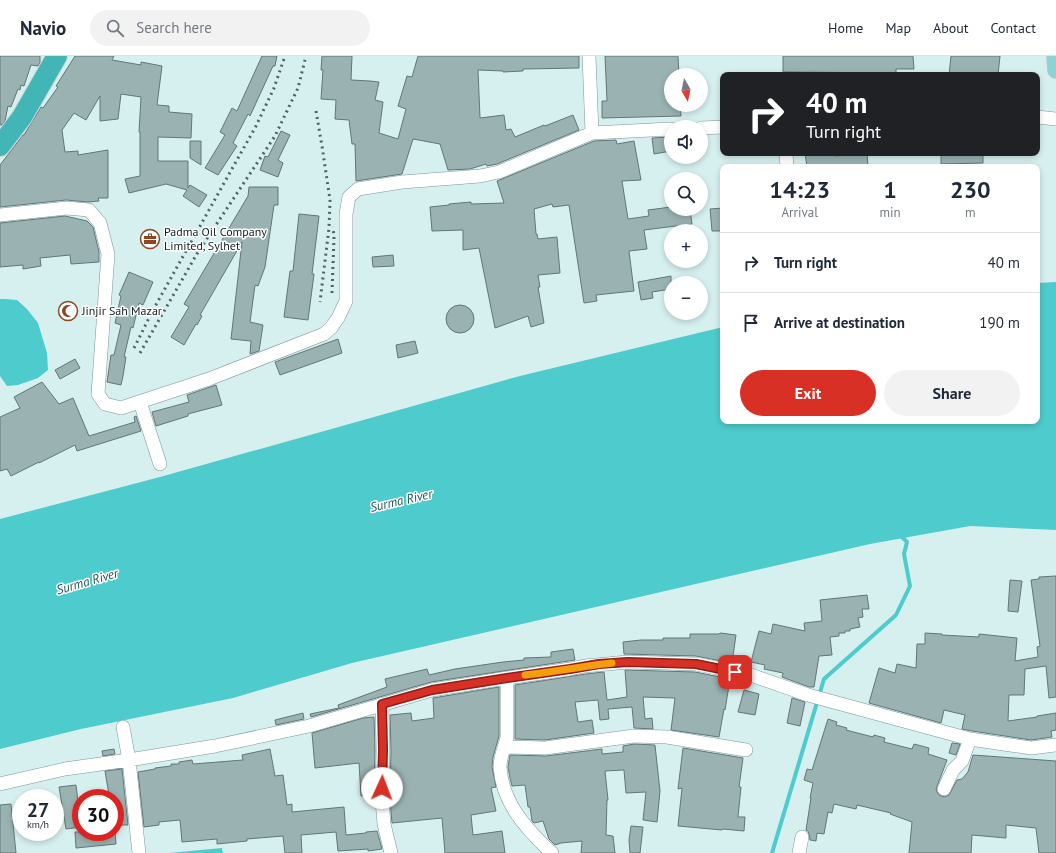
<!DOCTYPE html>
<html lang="en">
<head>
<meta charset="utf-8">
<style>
	:root { --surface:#fff; --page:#f2f2f3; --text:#1f2937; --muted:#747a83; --line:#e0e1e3; --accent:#d93025 }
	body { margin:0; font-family:"PT Sans",sans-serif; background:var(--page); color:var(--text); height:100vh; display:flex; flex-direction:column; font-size:15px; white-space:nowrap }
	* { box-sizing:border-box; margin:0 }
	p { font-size:13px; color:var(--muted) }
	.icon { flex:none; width:22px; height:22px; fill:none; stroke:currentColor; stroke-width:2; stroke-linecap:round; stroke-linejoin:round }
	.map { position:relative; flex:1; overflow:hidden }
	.drawer { position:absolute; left:720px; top:108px; width:320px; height:260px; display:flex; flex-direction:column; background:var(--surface); border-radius:8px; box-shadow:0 2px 6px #0003 }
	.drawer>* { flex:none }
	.hud { position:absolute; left:720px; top:16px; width:320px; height:84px; border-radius:8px; box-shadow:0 2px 6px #0003; background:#202124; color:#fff; overflow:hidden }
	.needle { width:26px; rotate:171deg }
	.controls { position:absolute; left:664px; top:12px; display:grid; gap:8px }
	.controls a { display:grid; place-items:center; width:44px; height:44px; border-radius:50%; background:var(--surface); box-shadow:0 2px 6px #0003; font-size:20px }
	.speed { position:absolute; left:12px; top:733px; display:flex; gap:8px; font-size:20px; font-weight:700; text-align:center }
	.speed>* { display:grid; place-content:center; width:52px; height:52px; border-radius:50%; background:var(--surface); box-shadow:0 2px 6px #0003; line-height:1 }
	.speed small { font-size:10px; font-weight:400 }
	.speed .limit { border:6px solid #d22; background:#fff; color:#111 }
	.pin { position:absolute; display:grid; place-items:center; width:34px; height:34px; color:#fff; margin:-17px; border-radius:8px; box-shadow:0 2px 6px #0006 }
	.me { position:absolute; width:44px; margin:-22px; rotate:2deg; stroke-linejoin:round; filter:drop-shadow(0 0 3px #0008) }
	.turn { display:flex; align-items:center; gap:14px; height:84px; padding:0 20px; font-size:18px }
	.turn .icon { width:52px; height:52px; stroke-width:2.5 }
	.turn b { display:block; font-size:28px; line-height:34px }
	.eta { display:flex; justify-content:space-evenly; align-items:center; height:68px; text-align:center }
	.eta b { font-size:24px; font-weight:700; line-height:28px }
	.action { display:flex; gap:8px; margin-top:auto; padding:8px 20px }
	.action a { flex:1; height:46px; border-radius:24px; background:var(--accent); color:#fff; font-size:16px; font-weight:700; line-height:46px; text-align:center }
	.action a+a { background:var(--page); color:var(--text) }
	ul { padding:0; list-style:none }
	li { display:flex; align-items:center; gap:12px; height:60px; padding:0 20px; border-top:1px solid var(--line) }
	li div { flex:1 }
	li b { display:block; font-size:15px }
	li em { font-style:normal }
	header { display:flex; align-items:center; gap:24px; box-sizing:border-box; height:56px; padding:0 20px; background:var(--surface); border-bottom:1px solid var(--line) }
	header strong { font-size:19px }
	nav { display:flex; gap:22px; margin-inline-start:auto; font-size:14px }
	.search { width:280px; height:36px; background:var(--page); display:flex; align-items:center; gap:10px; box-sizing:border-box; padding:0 14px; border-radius:22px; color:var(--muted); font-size:15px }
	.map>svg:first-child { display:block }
</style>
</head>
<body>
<header>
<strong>Navio</strong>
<div class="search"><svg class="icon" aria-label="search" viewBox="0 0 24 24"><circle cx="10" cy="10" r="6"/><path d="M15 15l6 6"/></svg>Search here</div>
<nav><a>Home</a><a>Map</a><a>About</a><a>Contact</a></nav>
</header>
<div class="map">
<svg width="1056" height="797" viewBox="0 0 1056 797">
	<rect width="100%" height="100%" fill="#d6f0ef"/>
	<path fill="#4ecbcc" d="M1056 226V474L970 470 870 488 352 607 233 642 81 673 0 693V463L160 421 520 320 723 271V365H1037V227Z
		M0 243H5L17 244 27 253 38 267 47 297 48 314 38 322 18 329 7 330 0 320Z
		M222 792 223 797H169Z"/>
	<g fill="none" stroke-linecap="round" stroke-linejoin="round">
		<path stroke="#4ecbcc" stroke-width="4" d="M772 797 824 623 896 559 910 530 904 498 907 486 900 479"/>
	</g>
	<path fill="#9ab2b2" stroke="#607777" d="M0 0H40V7L38 10 31 9 24 30 21 29 20 34 18 33 11 51 8 50 5 65 2 69H0Z
		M75 0H114L112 4 141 9V6L162 10 157 49 169 50V56L192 58 191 82 158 81V105H188V132L190 129 207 139 199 151 183 140 187 134 166 128 129 137 125 123 140 120V76H139L141 41 121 38 118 63 100 65V40L86 64 74 57 62 74 65 96 78 95V99L108 94V142H98L99 145 88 146 66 144 0 151V109L23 79H24L41 51 43 52 58 31 56 30Z
		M262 0H277L275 10H273L250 60 248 58 233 87 237 90 218 119 205 112 225 79 220 76 232 52 237 55Z
		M322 0H352L351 24 370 25 379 26 375 44 383 46 379 77 398 83 406 53 398 50 407 20 412 21 418 0H579V12L523 13V15L503 16V15L478 14 480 62 504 59 506 74 511 73 515 81 544 69 545 70 573 59 579 74 497 108 487 110 486 108 470 113 448 114 440 88 413 83 402 118 356 125 355 88H352L349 64 335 63 336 44 321 43 323 14H321Z
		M605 0H678L679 19H671V49H680L681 60 602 62V45H607Z
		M783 0H913L914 13H896V17L783 16Z
		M951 0H1000L998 19H949Z
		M281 75 290 79 278 104 283 107 278 121 260 114 265 100 268 101Z
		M671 81V95L654 98 652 82Z
		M616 84 617 88 634 85 641 124 622 125 628 163 649 160 648 154 671 151V153H690L692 168 644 174 647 193 629 195 634 235 596 239 597 245 584 247 569 149 553 151 552 148 534 153 536 178H537L538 183 557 181 560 217 538 219 540 231H538L544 267 531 271 528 260 495 272 479 192 463 194V174L432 175 430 151 449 149V148L471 146V148L504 147 497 125 502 123 594 85Z
		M190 85H201V109L190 102Z
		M805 97H835V100L867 97 868 111H807Z
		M941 97H983V107L941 108Z
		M249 131H278V149H274L265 211 258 230 255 229 250 266 263 269 259 295 250 298 251 285 231 283 242 186 200 259 202 260 197 269 196 268 184 289 171 281 189 251 184 248 248 140Z
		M723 152V175H712L710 153Z
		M299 158 319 160 312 218H314L308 264 284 261 290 215H293Z
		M65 160 87 165 93 171 99 196V206L71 208 70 199 40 202 41 210 23 213V209L0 211V167Z
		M393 199 394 210 373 211 372 201Z
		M129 216 153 226 143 249 139 247 133 272 131 271 124 301H126L123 320 121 329 107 326 111 299H114L121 269 115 267 121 240 119 239Z
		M671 220V233L652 236 653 242 641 244 638 226Z
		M446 263a14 14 0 1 1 28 0a14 14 0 1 1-28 0Z
		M338 283 342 297 280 319 275 306Z
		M415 285 418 297 398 302 396 289Z
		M75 303 80 312 60 323 55 314Z
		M42 326 59 348 73 342 89 380 135 366 134 361 136 360 141 375 77 395 75 389 39 407V406L11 420 7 413 0 415V361L20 352 14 341Z
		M216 329 222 349 188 358V360L156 370 152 356 189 346 187 339Z
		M1056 520V641L1049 642 1046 610 1025 613 1024 639H1009L1008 665 1037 661V660L1056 657V674L1051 675 1052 681 1031 684 972 675 962 673 965 659 944 654 941 667 869 647 879 612 895 617 897 608 916 612 917 588H925V577L942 578V579L979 581V578L1017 582 1015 605 1038 601 1037 591 1040 590 1031 524 1039 523V521Z
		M1010 524 1022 525 1018 556 1008 555Z
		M867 539 869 553H862L863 561 858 562 860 571 850 573V575H845V577H839V580L830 581 832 599 819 600 814 631H809L782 621 783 617 764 613 765 609 751 606 759 575 771 578 773 568 805 575 804 567 822 565 820 544Z
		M720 577 736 579 732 607 696 600 624 598 623 586 641 584H663V582H690V578H719Z
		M573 593 575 604 431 626 311 661 310 658 339 652 338 649 387 631 385 623 427 613 429 619 455 613 503 606 524 604V602L551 601V596Z
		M625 614 695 616 730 623 725 654 724 653 719 681 671 674 675 642 643 641 645 663 652 662 653 673 634 672 632 651 608 653 609 663 600 664 598 644 575 646 578 666 592 664 594 677 545 684 515 683V629L586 618 604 616 607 644 627 641Z
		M499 631V680L493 701 492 711 496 731 491 732 496 755 471 759 473 779 502 775 505 797H445L442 762 392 767 390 744 391 694 390 659 411 657 412 665 434 662 433 642Z
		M744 634 759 638 755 659 738 656Z
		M792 642 805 646 800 670 787 667Z
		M303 657 304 663 276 669 275 664Z
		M374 661 375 694 374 739 361 740 359 707 315 712 312 677 363 662Z
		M828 663 837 666 836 669 847 672 846 674 873 681 874 679 885 682 884 686 912 693 914 688 929 692 928 698 947 704 936 733 938 738 941 740 945 741 949 739 957 724 962 723 968 716 973 699 1056 705V797H1039L1036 772 1006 769V782L972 779 971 797H909L912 766 890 758 891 757 857 749 856 753 834 748 832 757 828 756 824 778 817 777 816 785 810 784 809 778 808 775 806 774 811 742H810L813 727 804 724 807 713 812 714Z
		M952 687 960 688 956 699 949 697Z
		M634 688 655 689 660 735 657 766 643 764 646 736 626 737 624 714 605 715 608 744H607L606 779 613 780 615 797H581L582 785 561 787 555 789 549 783 543 765 534 767 532 765 530 751H528L525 729 512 730 510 722 508 711 510 699 546 700 602 693V698L623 696V690Z
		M683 692 743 702 739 731H741L738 761H745L744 775 723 773 722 774 678 770 682 732 678 733Z
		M114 693 115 698 103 700 102 695Z
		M270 693 275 720 283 719 287 749 292 748V756L344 751 346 779 366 777V776L377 775 382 793 368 795V793L338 795 336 776 301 779 302 797H285L283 780 247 783V785L217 788V783L182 786 180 764 159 766V769L144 771 138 716 155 713V712L171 710V708H179V706L192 704 193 708 243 704 242 699Z
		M122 713 128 769H121L115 748V742H113L112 739H109L105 715Z
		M76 729 80 762 81 761V771L66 773 59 731Z
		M11 748 16 797H0V749Z
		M631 770 643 771 640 797H630L629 784Z
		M75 776H115L116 788 76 792Z"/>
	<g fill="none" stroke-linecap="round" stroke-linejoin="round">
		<g stroke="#7e9696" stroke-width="14">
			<path id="minor" d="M589 0 592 77
				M1037 61 1056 63
				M701 72 723 71
				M786 97 787 111
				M0 159 67 152 89 154 100 167 108 198 98 338 105 348 121 352 209 323 324 278 331 272 338 262 346 245V158L349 141 358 133 402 126 480 120 499 116 592 77 671 73
				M140 346 160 408
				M507 622V681C505 691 500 700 500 711 502 747 527 774 552 797
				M382 648 383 694 382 744 384 768 391 797
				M123 671 129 704 139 797
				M504 691 545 692 634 680 667 681 746 694
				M0 728 65 713 129 704 215 690 309 670 432 634 507 622 570 613 585 610 628 606 696 608 748 618 808 639 970 683 1031 692 1056 689
				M944 733 953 714 962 705 970 683
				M799 797 802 781"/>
		</g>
		<g stroke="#d0d2d2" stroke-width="18">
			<path id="major" d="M1055 0 1056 14"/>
		</g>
		<g stroke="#d0d2d2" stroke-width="22">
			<path id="highway" d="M0 90 22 61 57 0"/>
		</g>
		<use href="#minor" stroke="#fff" stroke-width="13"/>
		<use href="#major" stroke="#8ed3d4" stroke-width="17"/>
		<use href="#highway" stroke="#42b6b7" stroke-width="20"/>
		<path stroke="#526161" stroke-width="3" stroke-dasharray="2 4" stroke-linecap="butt" d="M316 55 322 90 330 144 329 172 320 246
			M332 237 334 181 333 171
			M134 292 153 254 256 70 274 32 285 0
			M140 297 198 196 275 80 298 32 306 0"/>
	</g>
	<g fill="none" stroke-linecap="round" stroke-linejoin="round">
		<g stroke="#8d1f18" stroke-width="10">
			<path id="route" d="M382 732 383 694 382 648 432 634 507 622 570 613 599 608 628 606 696 608 735 616"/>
		</g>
		<use href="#route" stroke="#d93025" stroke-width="7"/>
		<path stroke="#f59e0b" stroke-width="7" d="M525 619C554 616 583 610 612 607"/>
	</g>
	<defs>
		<g id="office-ring" transform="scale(1)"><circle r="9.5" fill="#fff" stroke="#8c4621" stroke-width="1.5"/><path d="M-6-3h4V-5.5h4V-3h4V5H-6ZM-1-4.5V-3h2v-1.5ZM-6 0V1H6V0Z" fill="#8c4621"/></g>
		<g id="mosque-ring" transform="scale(1)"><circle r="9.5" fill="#fff" stroke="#8c4621" stroke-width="1.5"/><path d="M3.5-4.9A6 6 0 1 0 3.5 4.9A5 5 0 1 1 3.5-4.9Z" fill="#8c4621"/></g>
	</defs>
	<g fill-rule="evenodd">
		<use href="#office-ring" x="150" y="183"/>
		<use href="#mosque-ring" x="68" y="255"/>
	</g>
	<g text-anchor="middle" stroke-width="3" stroke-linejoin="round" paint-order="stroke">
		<g font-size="12" fill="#141d1d" stroke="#fff" text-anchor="start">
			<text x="164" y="180">Padma Oil Company<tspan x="164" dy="14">Limited, Sylhet</tspan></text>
			<text x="82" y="259">Jinjir Sah Mazar</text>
		</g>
		<g font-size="13" font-style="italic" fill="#225757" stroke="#fff">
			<text transform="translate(401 444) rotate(-13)" y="5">Surma River</text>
			<text transform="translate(87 525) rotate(-16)" y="5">Surma River</text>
		</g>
	</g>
</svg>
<div class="controls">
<a><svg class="needle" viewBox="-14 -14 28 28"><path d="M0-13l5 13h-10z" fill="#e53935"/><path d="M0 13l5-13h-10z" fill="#747a83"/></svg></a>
<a><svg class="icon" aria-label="sound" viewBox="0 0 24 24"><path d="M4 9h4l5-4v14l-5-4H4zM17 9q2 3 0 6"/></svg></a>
<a><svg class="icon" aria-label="search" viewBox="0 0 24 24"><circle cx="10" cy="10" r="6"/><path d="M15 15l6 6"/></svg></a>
<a>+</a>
<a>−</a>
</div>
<div class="speed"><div>27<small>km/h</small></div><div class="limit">30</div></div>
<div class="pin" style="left:735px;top:616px;background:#d93025"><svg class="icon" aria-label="arrive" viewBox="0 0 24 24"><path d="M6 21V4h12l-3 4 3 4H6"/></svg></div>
<svg class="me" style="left:382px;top:732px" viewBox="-20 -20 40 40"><circle r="19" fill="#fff"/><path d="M0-13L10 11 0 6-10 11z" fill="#d93025"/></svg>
<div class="hud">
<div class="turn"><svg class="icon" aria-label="right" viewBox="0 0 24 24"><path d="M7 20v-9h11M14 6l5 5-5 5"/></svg><div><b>40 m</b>Turn right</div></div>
</div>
<section class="drawer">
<div class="eta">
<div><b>14:23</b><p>Arrival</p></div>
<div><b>1</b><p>min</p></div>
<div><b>230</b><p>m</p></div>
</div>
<ul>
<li><svg class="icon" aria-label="right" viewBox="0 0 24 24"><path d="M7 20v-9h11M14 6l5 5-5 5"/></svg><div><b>Turn right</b></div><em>40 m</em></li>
<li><svg class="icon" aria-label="arrive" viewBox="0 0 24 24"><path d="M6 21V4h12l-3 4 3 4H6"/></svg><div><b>Arrive at destination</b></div><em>190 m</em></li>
</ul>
<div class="action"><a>Exit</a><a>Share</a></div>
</section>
</div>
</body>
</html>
